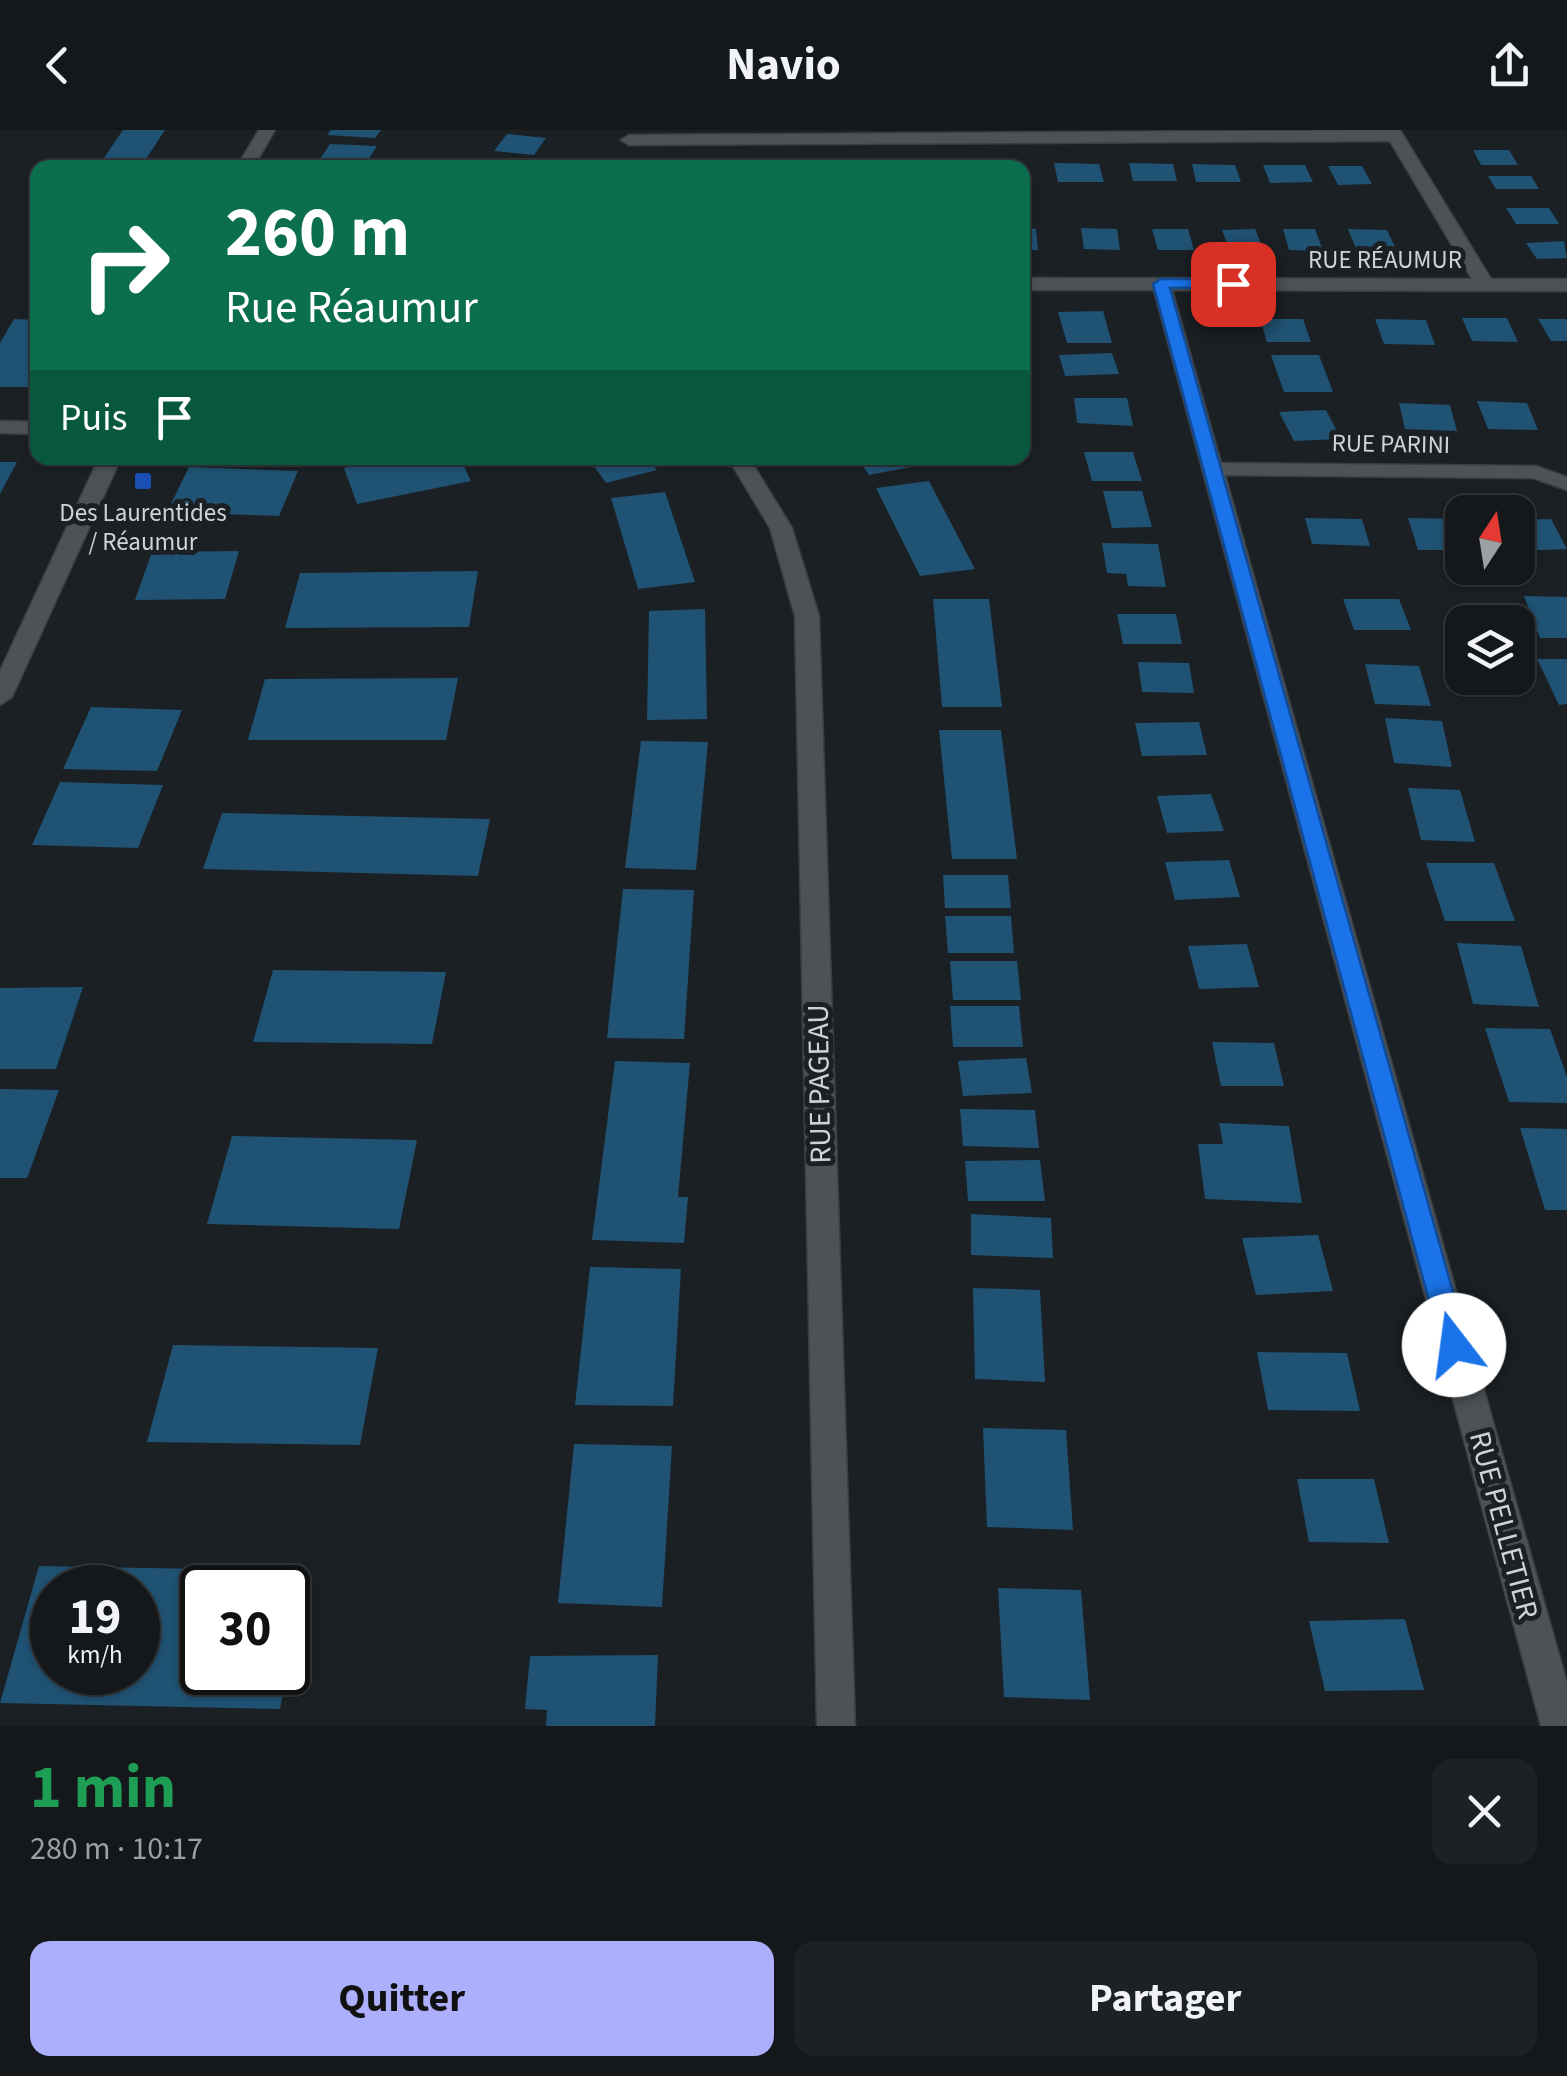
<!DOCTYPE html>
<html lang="fr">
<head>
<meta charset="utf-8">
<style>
	:root { --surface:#14181b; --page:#1d2124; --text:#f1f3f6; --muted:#9da0a3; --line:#33373a; --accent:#acaffb }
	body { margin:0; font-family:"Source Sans 3",sans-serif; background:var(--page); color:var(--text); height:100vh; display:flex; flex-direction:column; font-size:38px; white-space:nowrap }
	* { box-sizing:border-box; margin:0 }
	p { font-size:32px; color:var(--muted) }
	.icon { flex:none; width:55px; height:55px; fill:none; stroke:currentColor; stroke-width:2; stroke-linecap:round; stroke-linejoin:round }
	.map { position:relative; height:1596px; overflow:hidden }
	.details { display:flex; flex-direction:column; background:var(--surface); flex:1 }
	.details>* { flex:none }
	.hud { position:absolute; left:30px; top:30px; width:1000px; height:305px; border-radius:20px; box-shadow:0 2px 8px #0004,0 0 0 2px var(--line); background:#0b6e4f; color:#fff; overflow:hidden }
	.needle { width:65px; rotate:12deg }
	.buttons { position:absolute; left:1445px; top:365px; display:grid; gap:20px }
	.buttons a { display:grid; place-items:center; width:90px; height:90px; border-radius:20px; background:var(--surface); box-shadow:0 2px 8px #0004,0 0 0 2px var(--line); font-size:50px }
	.speed { position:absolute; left:30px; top:1435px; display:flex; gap:20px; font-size:50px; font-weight:700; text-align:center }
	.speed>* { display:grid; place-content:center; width:130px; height:130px; border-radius:50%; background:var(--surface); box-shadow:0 2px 8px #0004,0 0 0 2px var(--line); line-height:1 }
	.speed small { font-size:25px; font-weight:400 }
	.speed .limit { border:5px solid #111; border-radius:15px; background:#fff; color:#111 }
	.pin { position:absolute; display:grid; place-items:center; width:85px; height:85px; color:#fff; margin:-42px; border-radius:20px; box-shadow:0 5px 15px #0006 }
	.me { position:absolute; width:110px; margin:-55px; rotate:345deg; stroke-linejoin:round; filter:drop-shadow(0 0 8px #0008) }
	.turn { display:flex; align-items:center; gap:35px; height:210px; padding:0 30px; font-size:45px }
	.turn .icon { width:130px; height:130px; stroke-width:2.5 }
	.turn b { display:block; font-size:70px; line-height:85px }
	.then { display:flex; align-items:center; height:95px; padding:0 30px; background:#0003; gap:20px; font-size:38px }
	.round { display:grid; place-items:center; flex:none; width:105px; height:105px; border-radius:20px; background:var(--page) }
	.headline { display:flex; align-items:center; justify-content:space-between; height:170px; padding:0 30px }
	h1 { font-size:60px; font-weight:700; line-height:75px; color:#1e9e55 }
	.cta { display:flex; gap:20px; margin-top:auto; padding:20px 30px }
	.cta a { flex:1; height:115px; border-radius:20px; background:var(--accent); color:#111; font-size:40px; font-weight:700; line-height:115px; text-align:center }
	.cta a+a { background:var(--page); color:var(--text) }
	header { display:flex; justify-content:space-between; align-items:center; height:130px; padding:0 30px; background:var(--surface); font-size:45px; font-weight:700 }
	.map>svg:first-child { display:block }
</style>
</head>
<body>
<header><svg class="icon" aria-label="back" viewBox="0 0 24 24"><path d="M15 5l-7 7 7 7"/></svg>Navio<svg class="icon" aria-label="share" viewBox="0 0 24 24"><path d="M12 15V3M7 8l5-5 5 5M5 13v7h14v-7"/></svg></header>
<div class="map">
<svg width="1567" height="1596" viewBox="0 0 1567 1596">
	<rect width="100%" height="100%" fill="#1b2024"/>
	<path fill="#205273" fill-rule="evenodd" d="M123 0H165L140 38H97Z
		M331 0H381L375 8 327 5Z
		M507 4 546 8 534 25 494 21Z
		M330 14 377 16 363 38 316 35Z
		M1473 20H1509L1518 35H1481Z
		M491 28 531 30 527 38H486Z
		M1022 31 1030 52H1022V38H983V34Z
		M1054 33 1099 34 1104 52H1058Z
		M1129 33 1173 34 1177 51H1133Z
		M1192 34 1235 35 1241 52H1196Z
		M1263 35H1305L1313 52 1270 53Z
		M1328 36H1362L1372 54 1338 55Z
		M1488 46H1531L1539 59H1496Z
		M1506 78H1549L1559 94H1516Z
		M1022 98 1036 99 1038 120H1022Z
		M1081 98 1117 99 1120 120 1084 119Z
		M1152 99H1188L1194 120H1158Z
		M1255 99 1264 121H1230L1222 100Z
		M1283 99H1315L1323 121 1289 120Z
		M1348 99 1387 100 1397 121H1357Z
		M1564 111 1567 128 1537 129 1526 113Z
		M1103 181 1112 213H1067L1058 182Z
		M1462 188H1507L1518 212 1472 211Z
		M14 189 38 190V257H0V213Z
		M1260 189H1303L1311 212H1267Z
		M1375 189 1426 190 1435 215 1384 214Z
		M1538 189H1567V211H1551Z
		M1112 223 1119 244 1065 246 1059 225Z
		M1271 225H1319L1333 262H1284Z
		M1074 268H1127L1133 296 1077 293Z
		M1477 271 1527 273 1538 300 1488 299Z
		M1399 273 1450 275 1457 301 1405 299Z
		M1326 280 1341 309 1294 311 1279 282Z
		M1084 322H1133L1142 351H1092Z
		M401 328H460L471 351 357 374 344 338Z
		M588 328H647L657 340 606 353Z
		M857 328H916L921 335 869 345Z
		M0 332H17L0 364Z
		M189 337 298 341 279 386 167 382Z
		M929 351 975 439 920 446 876 358Z
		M1103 361H1142L1152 397 1112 398Z
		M665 362 695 452 638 459 611 368Z
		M1305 388 1362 389 1370 416 1312 414Z
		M1408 388 1462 389V420H1418Z
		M1551 389 1567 419 1518 421V390Z
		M1102 413 1158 414 1166 457 1128 456 1126 444 1107 443Z
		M239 421 225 469 135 470 152 422Z
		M478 441 469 497 285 498 300 443Z
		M1524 466 1567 467V508H1540Z
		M933 469H989L1002 577H942Z
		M1343 469H1399L1411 500H1354Z
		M705 479 707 589 647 590 649 481Z
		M1117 484H1176L1182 514H1123Z
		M1537 529H1567V574L1559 575Z
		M1138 532 1189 533 1194 563 1142 562Z
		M1365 534 1419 536 1431 576 1375 574Z
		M458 548 446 610H248L265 549Z
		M91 577 182 580 157 641 63 639Z
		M1385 588 1442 591 1452 637 1394 633Z
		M1199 592 1207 625 1142 626 1135 593Z
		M939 600H1001L1017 729H952Z
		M641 611 708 612 696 740 625 738Z
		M60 652 163 655 138 718 32 715Z
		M1408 658 1460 660 1475 712 1421 710Z
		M1211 664 1224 701 1167 703 1157 666Z
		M222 683 490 689 478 746 203 739Z
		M1229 730 1240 767 1175 770 1165 732Z
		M1426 733H1494L1515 791H1445Z
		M943 745H1008L1011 778H945Z
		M623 759 694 760 684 909 607 908Z
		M945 786H1011L1014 823H948Z
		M1457 813 1521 816 1539 877 1473 874Z
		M1247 814 1259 857 1199 859 1188 816Z
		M950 831H1017L1021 870H953Z
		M273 840 446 842 432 914 253 912Z
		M83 857 56 939H0V858Z
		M950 876H1019L1023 917H953Z
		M1485 898 1550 899 1567 947V973L1509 972Z
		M1212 912 1274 913 1284 956H1221Z
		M1026 928 1032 963 963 966 958 931Z
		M615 931 690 933 678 1067H688L684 1113 592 1110Z
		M0 959 59 960 27 1048H0Z
		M960 979 1035 980 1039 1018 963 1016Z
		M1219 993 1289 996 1302 1073 1205 1069 1198 1014H1223Z
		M1520 998 1567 999V1080H1545Z
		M232 1006 417 1010 399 1099 207 1094Z
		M1040 1030 1045 1071H968L965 1031Z
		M971 1084 1051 1088 1053 1128 971 1125Z
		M1318 1105 1333 1161 1256 1165 1242 1108Z
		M590 1137 681 1139 673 1276 575 1275Z
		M973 1158 1040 1160 1045 1252 975 1249Z
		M173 1215 378 1218 360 1315 147 1312Z
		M1257 1222 1347 1223 1360 1281 1268 1280Z
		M983 1298 1066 1300 1073 1400 987 1397Z
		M574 1314 672 1316 662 1477 558 1473Z
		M1297 1349H1374L1389 1413 1309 1412Z
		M39 1436 308 1441 289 1532 288 1458H202V1542H287L280 1579 0 1573ZM52 1458H138V1542H52Z
		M998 1458 1081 1460 1090 1570 1004 1567Z
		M1405 1489 1424 1560 1325 1561 1309 1491Z
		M658 1525 655 1596H546L547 1580 525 1579 530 1526Z"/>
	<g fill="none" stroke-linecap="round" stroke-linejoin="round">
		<g stroke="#3a3e41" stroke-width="3">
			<path id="minor" d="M1400 0 1491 149H1567V161L1172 160 1221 333 1536 336 1567 347V360L1533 348 1225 345 1567 1553V1596H1541L1154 160H1022V148L1472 149 1390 11 629 15 621 10 629 5Z
				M0 291 38 292V304L0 303Z
				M728 328H749L792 398 819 486 855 1596H817L795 486 770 398Z"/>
		</g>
		<g stroke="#3a3e41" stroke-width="3">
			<path id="tertiary" d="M259 0H275L253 38H236Z
				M99 328H121L12 567 0 575V541Z"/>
		</g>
		<use href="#minor" fill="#4c5256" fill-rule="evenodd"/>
		<use href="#tertiary" fill="#4c5256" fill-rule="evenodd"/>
	</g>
	<path fill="#1a73e8" stroke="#114b97" stroke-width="2.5" d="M1233 149 1240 154 1238 157 1170 158 1468 1215 1464 1223 1454 1227 1445 1223 1441 1215 1153 154 1161 149Z"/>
	<rect fill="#1a4fb4" stroke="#1b2024" stroke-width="4" x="133" y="341" width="20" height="20" rx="5"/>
	<g text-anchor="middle" stroke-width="10" stroke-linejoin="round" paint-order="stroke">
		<g font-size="25" fill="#cfd3d5" stroke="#1b2024">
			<text x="1385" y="138">RUE RÉAUMUR</text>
			<text transform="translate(1391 313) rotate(1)" y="9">RUE PARINI</text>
		</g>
		<g font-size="25" fill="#cfd3d5" stroke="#1b2024">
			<text x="143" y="391">Des Laurentides<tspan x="143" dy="29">/ Réaumur</tspan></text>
		</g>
		<g font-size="30" fill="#cfd3d5" stroke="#1b2024">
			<text transform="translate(819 954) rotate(-91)" y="10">RUE PAGEAU</text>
			<text transform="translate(1504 1395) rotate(75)" y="10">RUE PELLETIER</text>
		</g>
	</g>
</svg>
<div class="buttons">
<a><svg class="needle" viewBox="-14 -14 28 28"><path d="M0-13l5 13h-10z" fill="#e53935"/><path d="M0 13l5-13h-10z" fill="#9da0a3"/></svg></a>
<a><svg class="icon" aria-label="layers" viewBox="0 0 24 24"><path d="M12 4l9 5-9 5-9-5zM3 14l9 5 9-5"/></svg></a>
</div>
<div class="speed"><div>19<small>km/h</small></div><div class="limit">30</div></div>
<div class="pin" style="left:1233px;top:154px;background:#d93025"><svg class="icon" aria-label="arrive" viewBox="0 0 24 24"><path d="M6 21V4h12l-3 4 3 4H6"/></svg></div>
<svg class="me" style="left:1454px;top:1215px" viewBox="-20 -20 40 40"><circle r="19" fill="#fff"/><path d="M0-13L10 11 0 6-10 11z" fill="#1a73e8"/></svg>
<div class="hud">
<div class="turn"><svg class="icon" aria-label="right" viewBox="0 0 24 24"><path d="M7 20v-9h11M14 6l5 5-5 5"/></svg><div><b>260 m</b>Rue Réaumur</div></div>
<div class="then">Puis<svg class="icon" aria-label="arrive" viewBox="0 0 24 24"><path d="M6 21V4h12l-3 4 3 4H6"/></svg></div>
</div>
</div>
<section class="details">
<div class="headline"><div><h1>1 min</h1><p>280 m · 10:17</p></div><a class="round"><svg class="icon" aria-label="close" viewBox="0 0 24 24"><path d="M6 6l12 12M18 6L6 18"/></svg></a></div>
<div class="cta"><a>Quitter</a><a>Partager</a></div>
</section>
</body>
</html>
